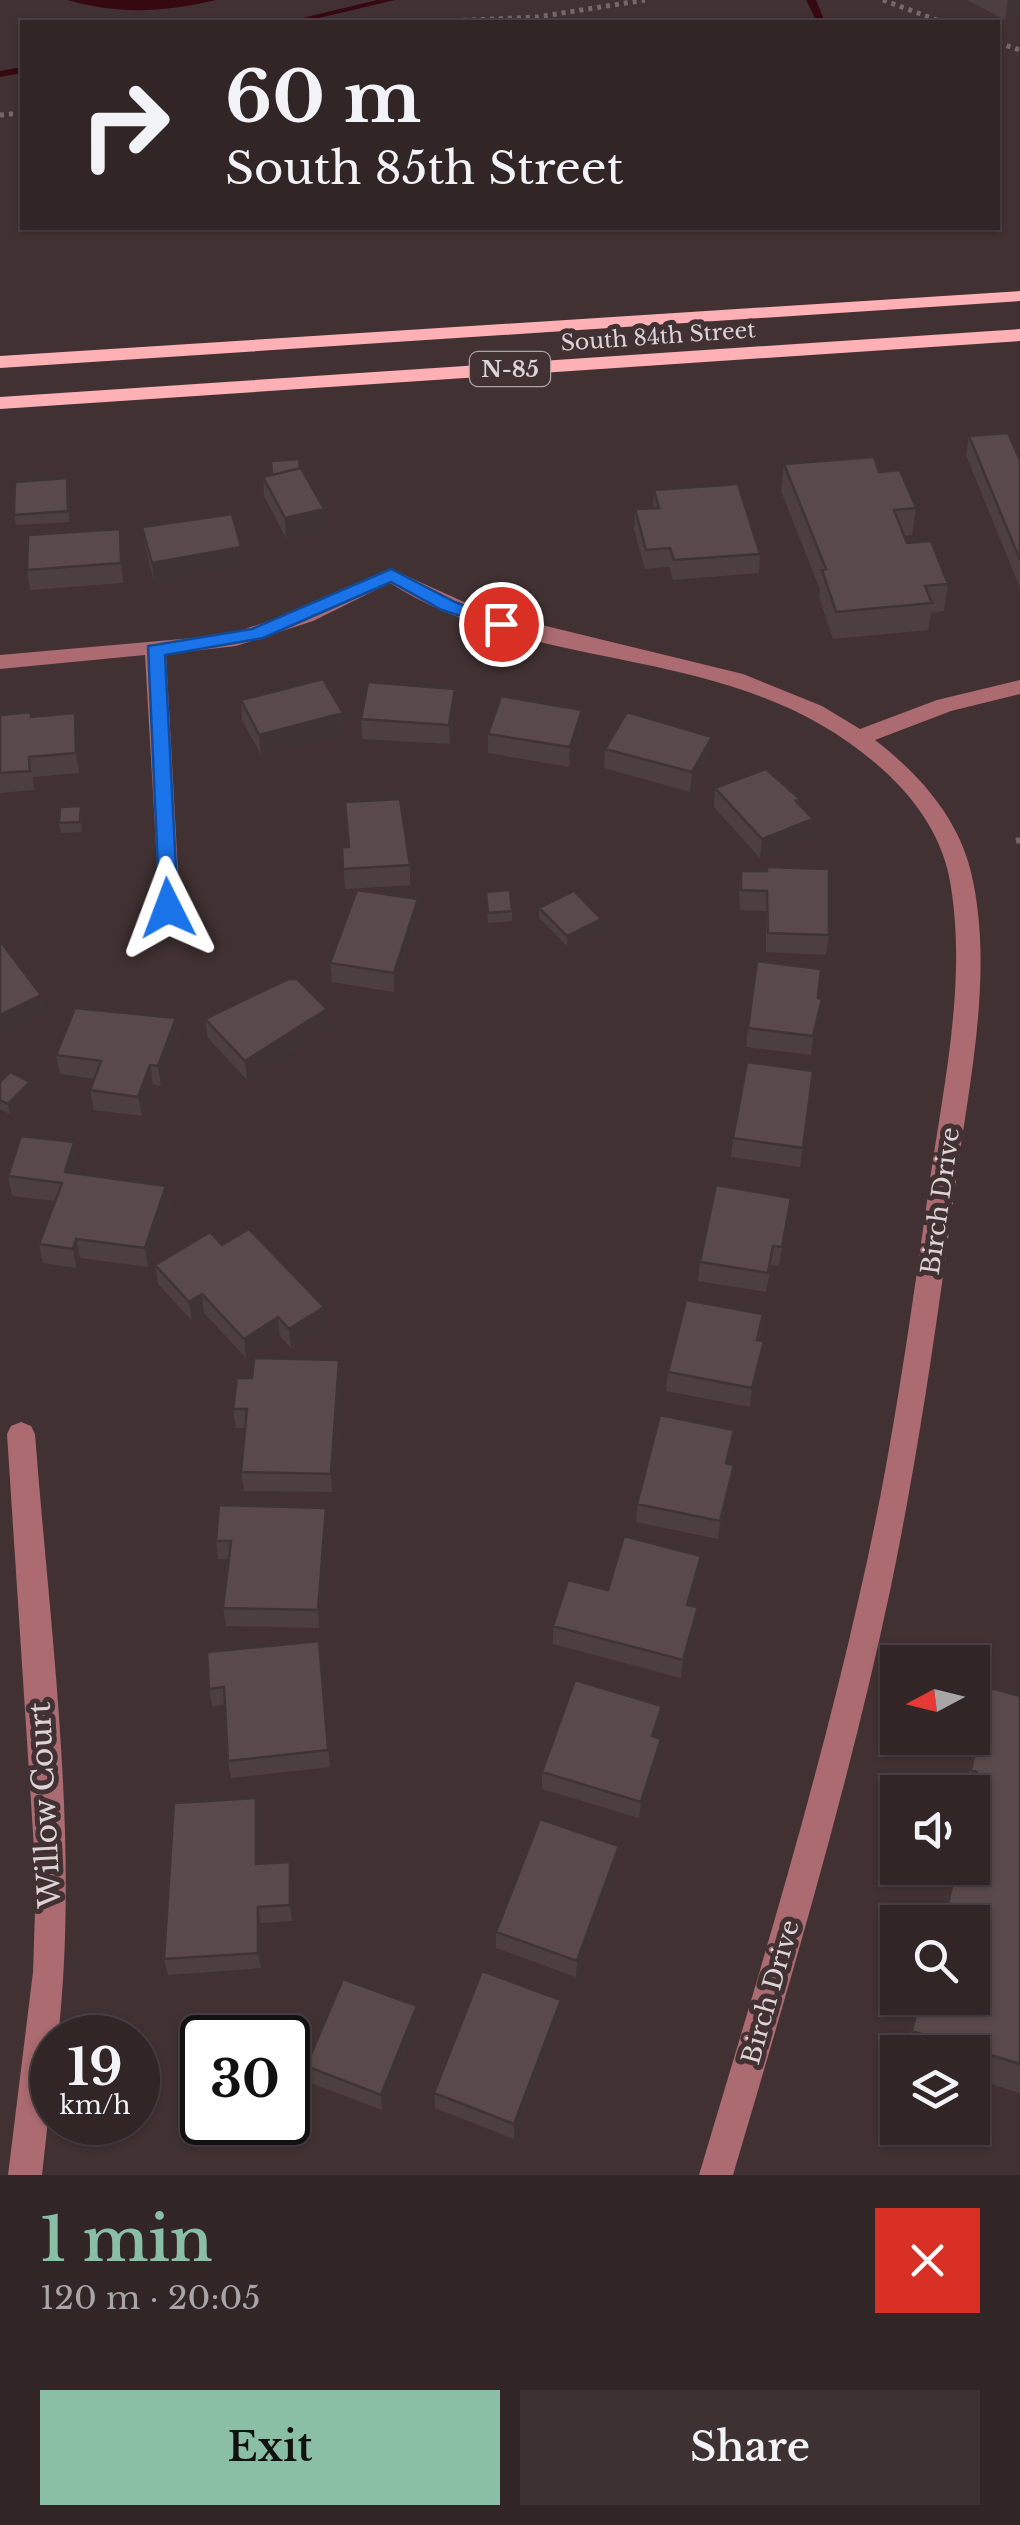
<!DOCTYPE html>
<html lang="en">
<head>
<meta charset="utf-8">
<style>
	:root { --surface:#312526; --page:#3d3132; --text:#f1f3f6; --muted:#a8a5a7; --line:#4c4243; --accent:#8abfa5 }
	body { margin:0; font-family:"Libre Baskerville",serif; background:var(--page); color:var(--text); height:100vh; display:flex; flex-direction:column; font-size:38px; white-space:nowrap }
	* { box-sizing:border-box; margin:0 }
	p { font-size:32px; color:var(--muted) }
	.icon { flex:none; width:55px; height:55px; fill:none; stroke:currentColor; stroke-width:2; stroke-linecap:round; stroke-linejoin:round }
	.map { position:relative; height:2175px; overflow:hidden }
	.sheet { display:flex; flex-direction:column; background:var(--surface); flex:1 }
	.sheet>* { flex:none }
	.guide { position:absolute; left:20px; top:20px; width:980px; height:210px; border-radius:0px; box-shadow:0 2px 8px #0004,0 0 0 2px var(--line); background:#312526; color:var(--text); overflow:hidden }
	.needle { width:65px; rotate:263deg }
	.tools { position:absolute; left:880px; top:1645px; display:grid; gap:20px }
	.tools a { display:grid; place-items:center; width:110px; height:110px; border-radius:0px; background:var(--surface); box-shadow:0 2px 8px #0004,0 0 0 2px var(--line); font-size:50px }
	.speed { position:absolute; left:30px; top:2015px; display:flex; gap:20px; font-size:50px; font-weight:700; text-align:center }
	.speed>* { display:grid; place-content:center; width:130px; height:130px; border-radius:50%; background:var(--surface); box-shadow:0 2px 8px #0004,0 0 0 2px var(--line); line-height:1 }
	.speed small { font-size:25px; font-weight:400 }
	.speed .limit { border:5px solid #111; border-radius:15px; background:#fff; color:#111 }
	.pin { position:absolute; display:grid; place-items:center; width:85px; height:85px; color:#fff; margin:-42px; border:5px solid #fff; border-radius:50%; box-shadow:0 2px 10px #0007 }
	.me { position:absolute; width:110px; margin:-55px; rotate:357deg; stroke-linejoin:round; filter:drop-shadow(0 0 8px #0008) }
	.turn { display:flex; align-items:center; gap:35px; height:210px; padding:0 40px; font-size:45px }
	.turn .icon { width:130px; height:130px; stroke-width:2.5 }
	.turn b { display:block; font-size:70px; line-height:85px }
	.round { display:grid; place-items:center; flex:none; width:105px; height:105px; border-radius:0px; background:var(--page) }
	.head { display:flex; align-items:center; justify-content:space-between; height:170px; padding:0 40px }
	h1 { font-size:60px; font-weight:600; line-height:75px; color:var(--accent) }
	.primary-button { display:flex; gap:20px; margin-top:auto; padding:20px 40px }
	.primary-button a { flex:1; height:115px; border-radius:0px; background:var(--accent); color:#111; font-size:40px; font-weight:600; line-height:115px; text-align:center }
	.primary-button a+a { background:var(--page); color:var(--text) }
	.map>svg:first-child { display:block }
</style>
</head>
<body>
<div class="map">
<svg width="1020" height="2175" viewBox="0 0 1020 2175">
	<rect width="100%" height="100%" fill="#413132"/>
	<path fill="#360810" d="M68 0H216C165 12 118 15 68 0Z"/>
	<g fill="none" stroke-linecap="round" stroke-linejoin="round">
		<path fill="#360810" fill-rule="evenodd" d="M377 0H395L302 22H286Z
			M806 0H816L825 22H817Z
			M22 67V73L0 77V71Z"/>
		<path stroke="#766869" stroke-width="5" stroke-dasharray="4 5" stroke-linecap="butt" d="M883 0 942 22
			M427 22 537 17 645 0
			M998 43 1020 50
			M0 115 22 113"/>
		<path stroke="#766869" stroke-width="6" stroke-dasharray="5 8" stroke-linecap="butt" d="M1016 841 1020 840"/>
		<path fill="#ab6b70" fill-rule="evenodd" d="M391 569 484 611 743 674 822 706 860 729 937 700 1020 680V694L951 711 875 740C918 773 958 817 971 872 995 973 968 1087 955 1188 937 1323 918 1457 890 1591 848 1788 790 1982 733 2175H699C756 1984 815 1792 859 1597 890 1464 909 1329 928 1194 942 1091 969 979 949 876 940 833 913 796 881 768 736 638 540 679 390 583L313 621 236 646 166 654 180 908 176 914H160L145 655 0 669V655L227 635 299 611Z
			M21 1422 31 1426 35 1434C50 1632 80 1841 58 2038H52V2084L42 2175H8L33 1972 36 1879 7 1434 11 1426Z"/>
		<path fill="#ffb0b5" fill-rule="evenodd" d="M1020 291V301L0 368V356Z
			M1020 329V341L0 409V397Z"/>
	</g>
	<path fill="#4d3f40" d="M967 0H1020V14L1005 20Z
		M969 436 1020 460V588L966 455Z
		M784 464 879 472 916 508 912 535 904 536 907 543 948 584 944 611 931 613 928 630 833 639 819 597 820 589 781 491Z
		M300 468 325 529 286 538 264 496 263 477Z
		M69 488V522L16 525 14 515Z
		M654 490 760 554 759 573 673 580 669 567 645 569 634 529 635 509 653 508Z
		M142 527 242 566 154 582 145 546Z
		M120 529 123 548V583L30 590 27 570Z
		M241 700 343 713 344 733 261 755 242 720Z
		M455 708 450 744 362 739 361 719Z
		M582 710V730L569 767 488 753V734Z
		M75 713 78 732 79 773 33 777 34 790 0 793V715L32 716Z
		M605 749 710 756 690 792 604 768Z
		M715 788 800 799 799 804 813 819 810 838 760 858 714 807Z
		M82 816 81 832 61 833 59 823Z
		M342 847 410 865V885L345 889Z
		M766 867 829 935 826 955 766 952V911L740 910 739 890 741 871H766Z
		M486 892 512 911V921L488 923Z
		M418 899V919L394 992 332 982 330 963Z
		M539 908 601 919V929L567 946 539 918Z
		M818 998 822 999 819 1018 811 1055 746 1047 748 1028Z
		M327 1009 329 1028 247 1080 208 1038 205 1019Z
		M176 1018 178 1037 161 1086 153 1084 142 1116 94 1110 90 1090 95 1079 60 1074 56 1055Z
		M813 1071 800 1167 731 1157 733 1138Z
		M0 1082 32 1092 10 1114 0 1109Z
		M74 1142 78 1161 74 1174 166 1186 169 1206 148 1267 80 1258 76 1268 43 1263 39 1244 55 1201 12 1196 8 1176Z
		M789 1217 779 1266 771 1265 766 1292 698 1281 700 1262Z
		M222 1245 326 1326 291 1348 280 1336 246 1358 204 1313 192 1321 158 1284 155 1265Z
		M763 1314 759 1341H764L761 1360 750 1407 666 1391 668 1372Z
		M341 1379 332 1492 244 1491 241 1472 246 1428H236L233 1409Z
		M734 1430 728 1464 731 1483 718 1539 636 1522 637 1504Z
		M328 1526 319 1628 226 1626 223 1608 229 1559H218L216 1541Z
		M701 1556 700 1574 691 1605 698 1607 696 1624 681 1678 553 1644V1626Z
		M319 1641 330 1767 231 1778 228 1761 225 1705 212 1706 209 1689Z
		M990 1688 1020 1696V2093L972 2078V2052H906L918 1998H972V1922H942L955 1868H972V1792H964Z
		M662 1706 661 1723 656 1737 661 1739 659 1756 639 1818 542 1789V1772Z
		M256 1798 259 1815V1864L292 1878V1921L260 1923 261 1968 168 1975 164 1959Z
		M619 1846 617 1863 576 1977 496 1948V1932Z
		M561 2000 560 2016 514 2139 435 2108 434 2093Z
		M417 2006 418 2022 382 2110 308 2082 306 2066Z"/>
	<path fill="#3f3334" d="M1008 0H1020V14L1005 20Z
		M324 509 325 529 286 538 285 518Z
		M120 529 123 548V583L121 563Z
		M241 547 242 566 154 582 152 563Z
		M455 689V708L450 744 449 725Z
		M582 710V730L569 767 570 747Z
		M75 713 78 732 79 773 76 753Z
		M343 713 344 733 261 755 259 735Z
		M712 737 710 756 690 792 692 772Z
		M813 819 810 838 760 858 762 839Z
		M418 899V919L394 992V973Z
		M601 919V929L567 946V936Z
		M41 995 45 1014 0 1036V1015Z
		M822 999 819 1018 811 1055 813 1036Z
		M327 1009 329 1028 247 1080 245 1061Z
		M176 1018 178 1037 161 1086 158 1066Z
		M150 1065 153 1084 142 1116 138 1097Z
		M30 1082 32 1092 10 1114 8 1104Z
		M74 1142 78 1161 68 1192 65 1172Z
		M166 1186 169 1206 148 1267 145 1248Z
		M791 1198 789 1217 779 1266 782 1247Z
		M76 1239 80 1258 76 1268 73 1249Z
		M202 1294 204 1313 192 1321 189 1302Z
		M324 1307 326 1326 291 1348 289 1329Z
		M278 1317 280 1336 246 1358 244 1339Z
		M764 1341 761 1360 750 1407 752 1388Z
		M339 1360 341 1379 332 1492 331 1474Z
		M734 1430 732 1449 724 1482 726 1463Z
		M734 1465 731 1483 718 1539 720 1521Z
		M326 1508 328 1526 319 1628 318 1610Z
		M701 1556 700 1574 686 1622 687 1605Z
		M698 1607 696 1624 681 1678 683 1660Z
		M662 1706 661 1723 651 1753 652 1736Z
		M661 1739 659 1756 639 1818 641 1802Z
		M256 1798 259 1815V1880L256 1864Z
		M619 1846 617 1863 576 1977 577 1961Z
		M290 1862 292 1878V1921L290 1905Z
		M258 1907 260 1923 261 1968 258 1953Z
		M561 2000 560 2016 514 2139V2124Z
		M417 2006 418 2022 382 2110 381 2095Z"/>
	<path fill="#5a494a" stroke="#3f3334" stroke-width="2.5" d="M1008 433 1020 460V560L969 436Z
		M874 457 879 472 900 470 916 508 894 510 907 543 931 541 948 584 925 586 932 603 836 612 822 570 826 569 784 464Z
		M299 459 300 468 272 475 271 461Z
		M301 468 324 509 285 518 263 477Z
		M67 478 68 511 14 515 15 482Z
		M738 484 760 554 674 560 670 548 646 550 635 509 659 508 654 490Z
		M232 514 241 547 152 563 142 527Z
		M120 529 121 563 27 570 28 535Z
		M323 679 343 713 259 735 241 700Z
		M368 682 455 689 449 725 361 719Z
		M501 696 582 710 570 747 488 734Z
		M31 712V717L75 713 76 753 29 757 30 771 0 773V715Z
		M627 712 712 737 692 772 605 749Z
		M766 769 800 799 796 801 813 819 762 839 715 788Z
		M400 799 410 865 343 869 342 847H349L345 802Z
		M81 806 80 822 59 823 60 807Z
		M766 867 829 869V935L768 933 767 891 741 890V871H767Z
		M357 890 418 899 394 973 330 963Z
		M510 890 512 911 488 913 486 892Z
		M574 891 601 919 567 936 539 908Z
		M0 941 41 995 0 1015Z
		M757 961 821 969 818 998 822 999 813 1036 748 1028Z
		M288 979H297L327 1009 245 1061 205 1019Z
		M75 1008 176 1018 158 1066 150 1065 138 1097 90 1090 101 1061 56 1055Z
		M747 1062 813 1071 803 1148 733 1138Z
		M10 1072 30 1082 8 1104 0 1100V1082Z
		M21 1136 74 1142 65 1172 166 1186 145 1248 76 1239 73 1249 39 1244 62 1183 8 1176Z
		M716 1185 791 1198 782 1247 773 1246 768 1273 700 1262Z
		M249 1229 324 1307 289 1329 278 1317 244 1339 202 1294 189 1302 155 1265 210 1232 222 1245Z
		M686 1300 763 1314 757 1340 764 1341 752 1388 668 1372Z
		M254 1358 339 1360 331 1474 241 1472 247 1409H233L237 1378H252Z
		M660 1415 734 1430 726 1463 734 1465 720 1521 637 1504Z
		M219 1505 326 1508 318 1610 223 1608 231 1541H216Z
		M624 1536 701 1556 687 1605 698 1607 683 1660 553 1626 568 1580 608 1590Z
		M319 1641 328 1750 228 1761 224 1687 209 1689 207 1652Z
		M575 1680 662 1706 652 1736 661 1739 641 1802 542 1772Z
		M990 1688 1020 1696V2064L912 2031 920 1998H972V1922H944L956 1868H972V1794L977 1772 971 1770Z
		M256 1798V1864L290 1862V1905L258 1907V1953L164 1959 174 1803Z
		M540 1819 619 1846 577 1961 496 1932Z
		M482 1971 561 2000 514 2124 434 2093Z
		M343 1979 417 2006 381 2095 306 2066Z"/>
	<path fill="#1a73e8" stroke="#114b97" stroke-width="2.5" d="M391 569 455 602 511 624 501 629 442 610 391 582 263 638 165 655 178 908 175 913H160L148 646 252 629Z"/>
	<g text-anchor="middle" stroke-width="10" stroke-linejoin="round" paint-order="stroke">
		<g font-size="22" fill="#ded3d4" stroke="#413132">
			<text transform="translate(658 336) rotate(-4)" y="8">South 84th Street</text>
		</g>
		<rect fill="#413132" stroke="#afa2a3" stroke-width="2.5" x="470" y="352" width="80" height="34" rx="8"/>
		<g font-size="22" font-weight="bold" fill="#ded3d4">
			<text x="510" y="377">N-85</text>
		</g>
		<g font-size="25" fill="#ded3d4" stroke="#413132">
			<text transform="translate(940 1201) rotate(-82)" y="9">Birch Drive</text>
			<text transform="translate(770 1992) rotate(-74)" y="9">Birch Drive</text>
		</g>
		<g font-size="30" fill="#ded3d4" stroke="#413132">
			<text transform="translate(45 1805) rotate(-93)" y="10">Willow Court</text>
		</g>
	</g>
</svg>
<div class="tools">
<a><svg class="needle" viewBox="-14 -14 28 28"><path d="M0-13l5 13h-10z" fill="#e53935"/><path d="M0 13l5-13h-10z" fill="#a8a5a7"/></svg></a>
<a><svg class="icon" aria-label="sound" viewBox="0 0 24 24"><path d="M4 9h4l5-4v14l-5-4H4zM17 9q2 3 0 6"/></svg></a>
<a><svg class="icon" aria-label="search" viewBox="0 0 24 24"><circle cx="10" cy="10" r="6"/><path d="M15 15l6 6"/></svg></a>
<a><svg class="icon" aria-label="layers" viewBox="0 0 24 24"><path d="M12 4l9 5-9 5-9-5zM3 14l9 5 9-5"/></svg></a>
</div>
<div class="speed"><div>19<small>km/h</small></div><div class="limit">30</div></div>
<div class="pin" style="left:501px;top:624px;background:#d93025"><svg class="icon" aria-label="arrive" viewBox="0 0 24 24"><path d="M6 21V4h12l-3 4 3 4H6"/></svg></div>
<svg class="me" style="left:168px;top:908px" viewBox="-20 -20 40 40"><path d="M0-17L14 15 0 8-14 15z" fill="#1a73e8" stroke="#fff" stroke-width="4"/></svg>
<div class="guide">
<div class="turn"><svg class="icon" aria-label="right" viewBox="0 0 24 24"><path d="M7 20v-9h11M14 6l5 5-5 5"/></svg><div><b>60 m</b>South 85th Street</div></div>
</div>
</div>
<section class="sheet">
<div class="head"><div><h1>1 min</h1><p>120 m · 20:05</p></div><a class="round" style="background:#d93025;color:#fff"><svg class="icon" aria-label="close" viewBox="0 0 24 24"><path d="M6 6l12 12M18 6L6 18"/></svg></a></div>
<div class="primary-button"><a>Exit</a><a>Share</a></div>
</section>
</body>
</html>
